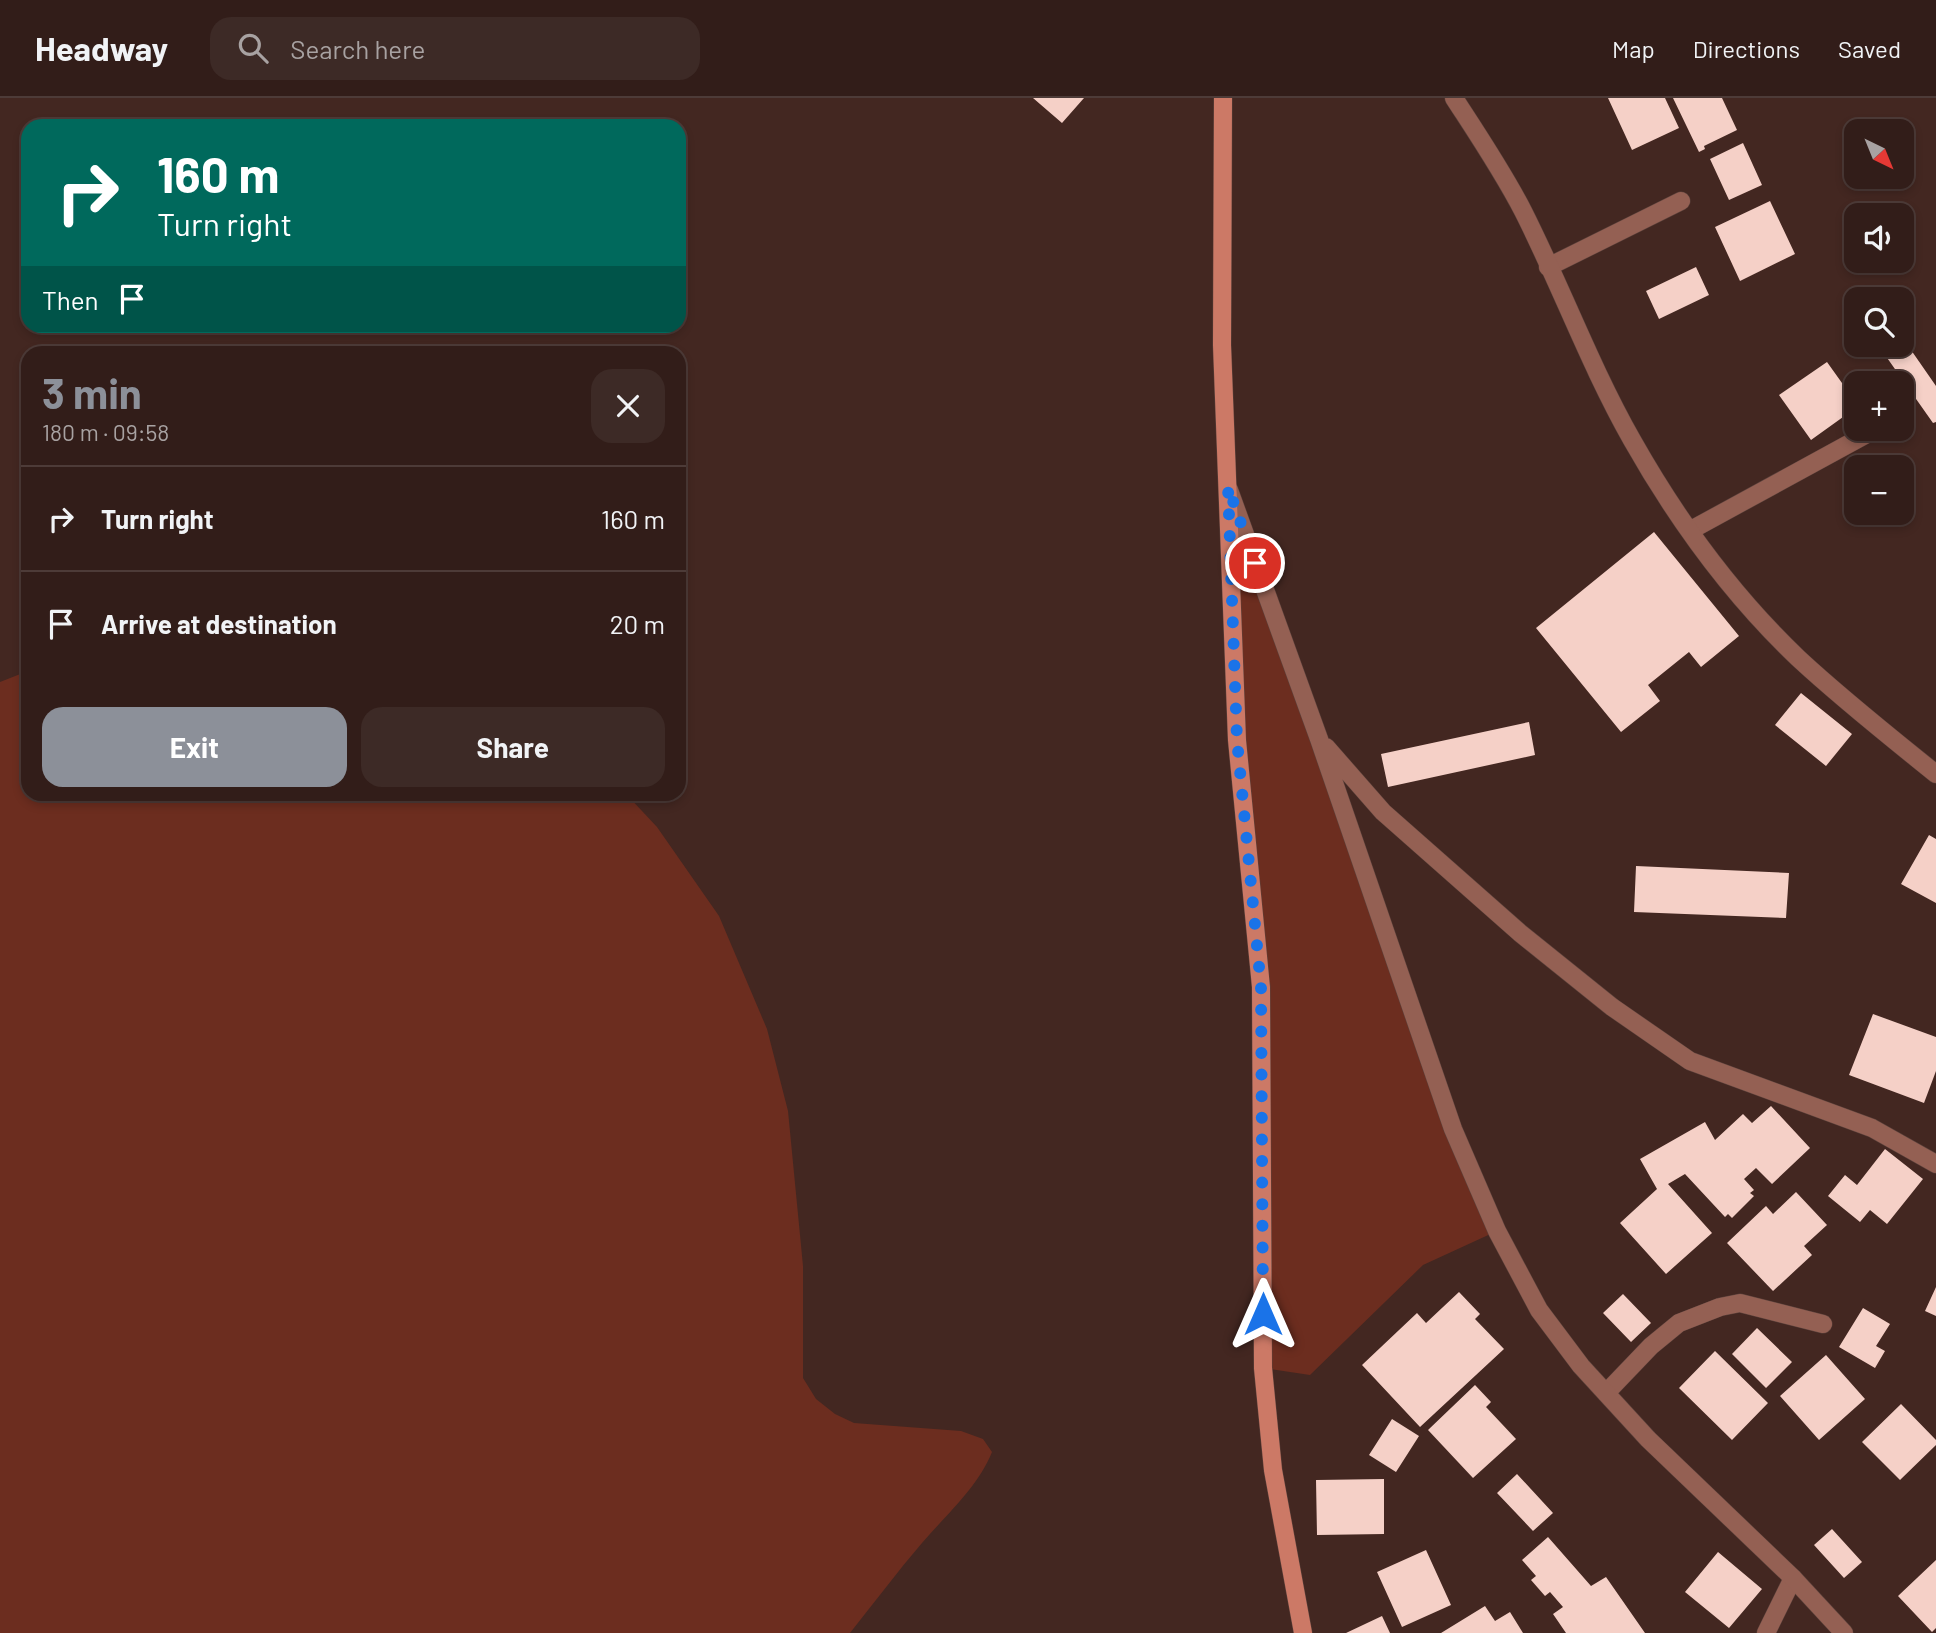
<!DOCTYPE html>
<html lang="en">
<head>
<meta charset="utf-8">
<style>
	:root { --surface:#321d19; --page:#3d2a26; --text:#f1f3f6; --muted:#a8a2a2; --line:#4d3b38; --accent:#8c9099 }
	body { margin:0; font-family:Barlow,sans-serif; background:var(--page); color:var(--text); height:100vh; display:flex; flex-direction:column; font-size:26px; white-space:nowrap }
	* { box-sizing:border-box; margin:0 }
	p { font-size:23px; color:var(--muted) }
	.icon { flex:none; width:38px; height:38px; fill:none; stroke:currentColor; stroke-width:2; stroke-linecap:round; stroke-linejoin:round }
	.map { position:relative; flex:1; overflow:hidden }
	.side { position:absolute; left:21px; top:248px; width:665px; height:455px; display:flex; flex-direction:column; background:var(--surface); border-radius:21px; box-shadow:0 4px 10px #0003,0 0 0 2px var(--line) }
	.side>* { flex:none }
	.guide { position:absolute; left:21px; top:21px; width:665px; height:214px; border-radius:21px; box-shadow:0 4px 10px #0003,0 0 0 2px var(--line); background:#00695c; color:#fff; overflow:hidden }
	.needle { width:46px; rotate:137deg }
	.tools { position:absolute; left:1844px; top:21px; display:grid; gap:14px }
	.tools a { display:grid; place-items:center; width:70px; height:70px; border-radius:14px; background:var(--surface); box-shadow:0 4px 10px #0003,0 0 0 2px var(--line); font-size:35px }
	.pin { position:absolute; display:grid; place-items:center; width:60px; height:60px; color:#fff; margin:-30px; border:4px solid #fff; border-radius:50%; box-shadow:0 2px 7px #0007 }
	.me { position:absolute; width:77px; margin:-38px; rotate:0deg; stroke-linejoin:round; filter:drop-shadow(0 0 5px #0008) }
	.turn { display:flex; align-items:center; gap:24px; height:147px; padding:0 21px; font-size:32px }
	.turn .icon { width:91px; height:91px; stroke-width:2.5 }
	.turn b { display:block; font-size:49px; line-height:60px }
	.then { display:flex; align-items:center; height:66px; padding:0 21px; background:#0003; gap:14px; font-size:26px }
	.round { display:grid; place-items:center; flex:none; width:74px; height:74px; border-radius:21px; background:var(--page) }
	.headline { display:flex; align-items:center; justify-content:space-between; height:119px; padding:0 21px }
	h1 { font-size:42px; font-weight:700; line-height:52px; color:var(--accent) }
	.cta { display:flex; gap:14px; margin-top:auto; padding:14px 21px }
	.cta a { flex:1; height:80px; border-radius:21px; background:var(--accent); color:#fff; font-size:28px; font-weight:700; line-height:80px; text-align:center }
	.cta a+a { background:var(--page); color:var(--text) }
	ul { padding:0; list-style:none }
	li { display:flex; align-items:center; gap:21px; height:105px; padding:0 21px; border-top:2px solid var(--line) }
	li div { flex:1 }
	li b { display:block; font-size:26px }
	li em { font-style:normal }
	header { display:flex; align-items:center; gap:42px; box-sizing:border-box; height:98px; padding:0 35px; background:var(--surface); border-bottom:2px solid var(--line) }
	header strong { font-size:33px }
	nav { display:flex; gap:38px; margin-inline-start:auto; font-size:24px }
	.search { width:490px; height:63px; background:var(--page); display:flex; align-items:center; gap:18px; box-sizing:border-box; padding:0 24px; border-radius:21px; color:var(--muted); font-size:26px }
	.map>svg:first-child { display:block }
</style>
</head>
<body>
<header>
<strong>Headway</strong>
<div class="search"><svg class="icon" aria-label="search" viewBox="0 0 24 24"><circle cx="10" cy="10" r="6"/><path d="M15 15l6 6"/></svg>Search here</div>
<nav><a>Map</a><a>Directions</a><a>Saved</a></nav>
</header>
<div class="map">
<svg width="1936" height="1535" viewBox="0 0 1936 1535">
	<rect width="100%" height="100%" fill="#432721"/>
	<path fill="#6c2d1f" d="M1228 389 1497 1133 1423 1167 1310 1277 1263 1270V1056Z
		M28 573V696L627 697 657 729 719 818 767 931 788 1013 803 1168V1280L816 1301 835 1316 854 1325 961 1333 983 1341 992 1354C978 1389 946 1417 922 1445 897 1474 874 1505 850 1535H0V584Z"/>
	<path fill="#f5d0c7" d="M1033 0H1084L1062 25Z
		M1608 0H1665L1679 30 1632 52Z
		M1673 0H1722L1737 32 1704 48 1705 51 1699 54Z
		M1743 45 1762 87 1729 102 1710 61Z
		M1770 103 1795 156 1740 183 1715 129Z
		M1696 169 1709 197 1659 221 1646 193Z
		M1902 239 1936 288V324L1933 325 1878 247H1902Z
		M1827 264 1857 306V309L1811 342 1779 297Z
		M1654 434 1739 538 1701 569 1689 554 1648 587 1660 603 1621 634 1536 530Z
		M1801 595 1852 636 1826 668 1775 627Z
		M1529 624 1535 657 1388 689 1381 656Z
		M1929 737 1936 741V805L1901 786Z
		M1636 768 1789 775 1786 820 1634 814Z
		M1873 916 1936 939V973L1924 1005 1849 977Z
		M1771 1008 1810 1050 1772 1086 1756 1070 1744 1081 1754 1092 1750 1095 1754 1098 1732 1120 1728 1116 1725 1119 1685 1076 1668 1086 1712 1135 1666 1176 1620 1125 1657 1091 1640 1061 1705 1024 1715 1042 1743 1016 1752 1025Z
		M1885 1051 1923 1081 1887 1126 1870 1112 1860 1124 1828 1098 1845 1077 1857 1087Z
		M1796 1094 1827 1127 1804 1148 1812 1157 1773 1193 1727 1145 1766 1108 1773 1116Z
		M1936 1189V1218L1925 1213Z
		M1459 1194 1480 1216 1475 1221 1504 1251 1420 1329 1362 1267 1417 1215 1426 1225Z
		M1623 1196 1651 1225 1631 1244 1603 1215Z
		M1863 1210 1890 1226 1876 1248 1885 1253 1875 1270 1839 1249Z
		M1757 1230 1792 1264 1766 1290 1732 1256Z
		M1715 1253 1768 1305 1732 1342 1679 1290Z
		M1826 1257 1865 1301 1819 1342 1780 1298Z
		M1475 1287 1491 1304 1486 1309 1516 1341 1473 1380 1428 1332Z
		M1901 1306 1936 1342V1347L1900 1382 1862 1344Z
		M1392 1321 1419 1338 1396 1374 1369 1357Z
		M1517 1376 1553 1415 1533 1433 1497 1395Z
		M1384 1381V1436L1317 1437 1316 1382Z
		M1832 1431 1862 1464 1844 1480 1814 1447Z
		M1548 1439 1591 1488 1606 1479 1645 1535H1566L1553 1516 1563 1509 1550 1494 1545 1498 1531 1482 1536 1478 1522 1462Z
		M1426 1452 1451 1507 1402 1529 1377 1474Z
		M1718 1454 1762 1491 1729 1530 1685 1494Z
		M1936 1462V1530L1932 1534 1898 1498Z
		M1485 1508 1495 1523 1510 1514 1523 1535H1441Z
		M1382 1518 1390 1535H1346Z"/>
	<g fill="none" stroke-linecap="round" stroke-linejoin="round">
		<g stroke="#5d433d" stroke-width="19">
			<path id="lane" d="M1548 169 1681 103
				M1691 432 1876 331
				M1606 1295 1651 1248 1679 1225 1720 1209 1740 1205 1823 1226
				M1766 1535 1793 1480"/>
		</g>
		<g stroke="#5d433d" stroke-width="19">
			<path id="street" d="M1454 0C1478 37 1503 74 1523 113 1561 188 1590 268 1632 342 1676 420 1733 498 1798 560 1842 601 1889 638 1936 676
				M1229 392 1319 641 1453 1031 1497 1133 1539 1212 1581 1268 1648 1341 1793 1480 1844 1535
				M1326 649 1383 714 1520 835 1612 909 1690 963 1872 1030 1936 1066"/>
		</g>
		<g stroke="#5d433d" stroke-width="19">
			<path id="secondary" d="M1223 0 1222 247 1237 642 1261 889 1263 1270 1273 1372 1303 1535"/>
		</g>
		<use href="#lane" stroke="#946053" stroke-width="18"/>
		<use href="#street" stroke="#946053" stroke-width="18"/>
		<use href="#secondary" stroke="#cc7966" stroke-width="18"/>
	</g>
	<g fill="none" stroke-linecap="round" stroke-linejoin="round">
		<path stroke="#1a73e8" stroke-width="12" stroke-dasharray="0 21.6" d="M1255 465 1228 389 1237 642 1261 889 1263 1216"/>
	</g>
</svg>
<div class="tools">
<a><svg class="needle" viewBox="-14 -14 28 28"><path d="M0-13l5 13h-10z" fill="#e53935"/><path d="M0 13l5-13h-10z" fill="#a8a2a2"/></svg></a>
<a><svg class="icon" aria-label="sound" viewBox="0 0 24 24"><path d="M4 9h4l5-4v14l-5-4H4zM17 9q2 3 0 6"/></svg></a>
<a><svg class="icon" aria-label="search" viewBox="0 0 24 24"><circle cx="10" cy="10" r="6"/><path d="M15 15l6 6"/></svg></a>
<a>+</a>
<a>−</a>
</div>
<div class="pin" style="left:1255px;top:465px;background:#d93025"><svg class="icon" aria-label="arrive" viewBox="0 0 24 24"><path d="M6 21V4h12l-3 4 3 4H6"/></svg></div>
<svg class="me" style="left:1263px;top:1216px" viewBox="-20 -20 40 40"><path d="M0-17L14 15 0 8-14 15z" fill="#1a73e8" stroke="#fff" stroke-width="4"/></svg>
<div class="guide">
<div class="turn"><svg class="icon" aria-label="right" viewBox="0 0 24 24"><path d="M7 20v-9h11M14 6l5 5-5 5"/></svg><div><b>160 m</b>Turn right</div></div>
<div class="then">Then<svg class="icon" aria-label="arrive" viewBox="0 0 24 24"><path d="M6 21V4h12l-3 4 3 4H6"/></svg></div>
</div>
<section class="side">
<div class="headline"><div><h1>3 min</h1><p>180 m · 09:58</p></div><a class="round"><svg class="icon" aria-label="close" viewBox="0 0 24 24"><path d="M6 6l12 12M18 6L6 18"/></svg></a></div>
<ul>
<li><svg class="icon" aria-label="right" viewBox="0 0 24 24"><path d="M7 20v-9h11M14 6l5 5-5 5"/></svg><div><b>Turn right</b></div><em>160 m</em></li>
<li><svg class="icon" aria-label="arrive" viewBox="0 0 24 24"><path d="M6 21V4h12l-3 4 3 4H6"/></svg><div><b>Arrive at destination</b></div><em>20 m</em></li>
</ul>
<div class="cta"><a>Exit</a><a>Share</a></div>
</section>
</div>
</body>
</html>
